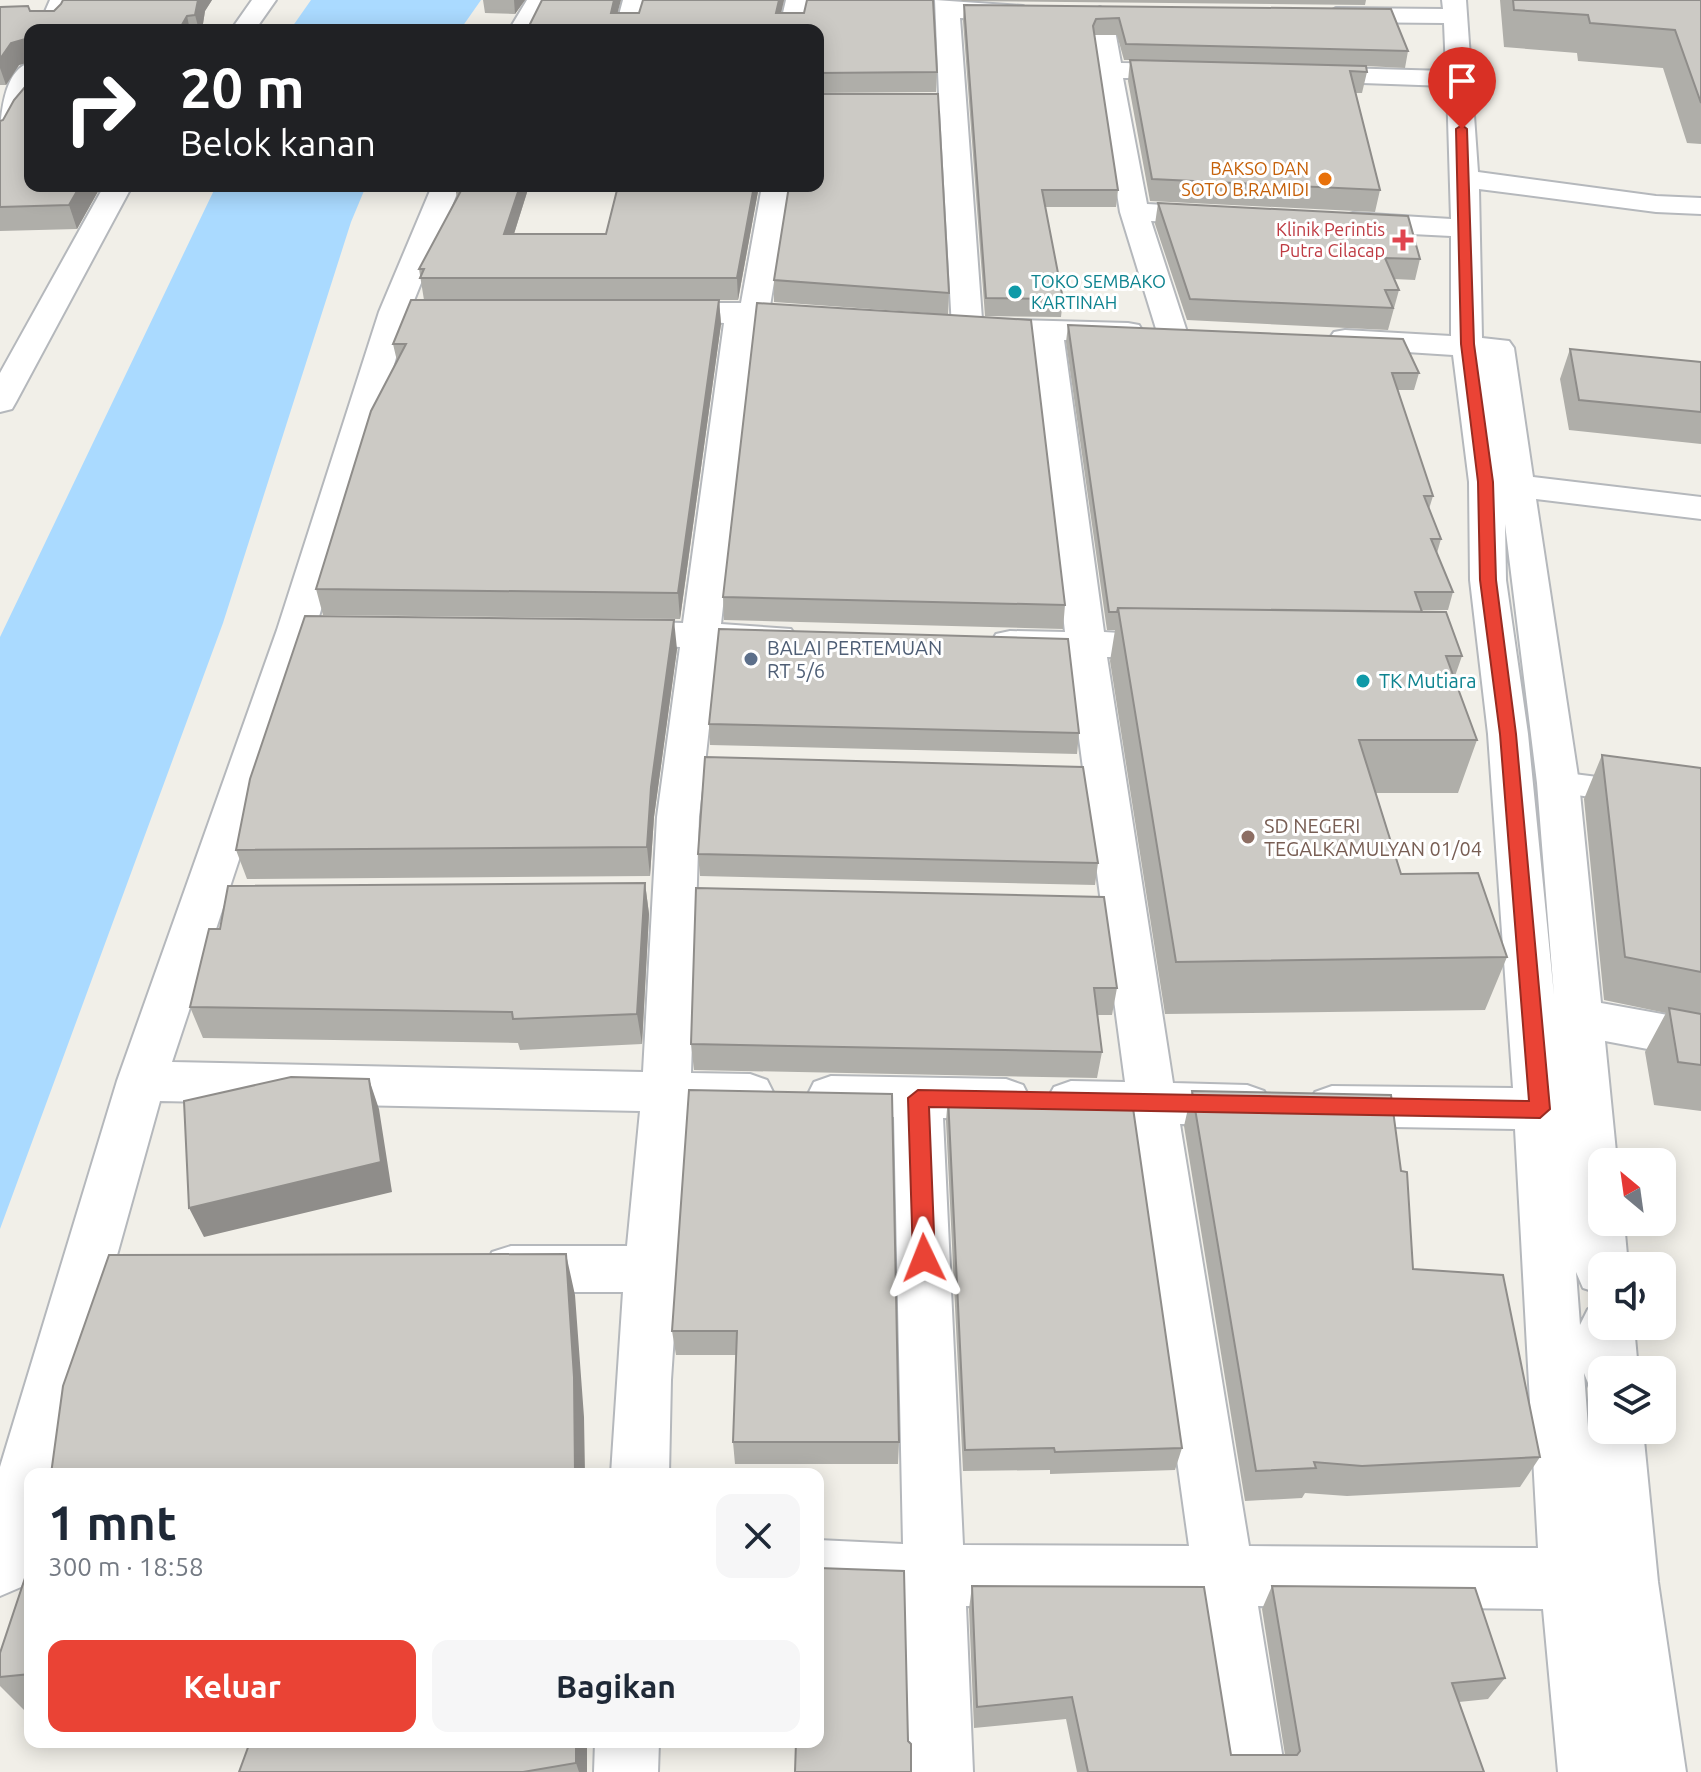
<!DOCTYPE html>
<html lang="id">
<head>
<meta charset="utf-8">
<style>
	:root { --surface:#fff; --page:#f6f6f7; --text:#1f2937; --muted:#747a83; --accent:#ea4335 }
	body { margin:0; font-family:Ubuntu,sans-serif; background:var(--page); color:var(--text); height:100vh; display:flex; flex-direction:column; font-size:30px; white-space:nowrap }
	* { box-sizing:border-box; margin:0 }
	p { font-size:26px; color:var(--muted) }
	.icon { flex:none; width:44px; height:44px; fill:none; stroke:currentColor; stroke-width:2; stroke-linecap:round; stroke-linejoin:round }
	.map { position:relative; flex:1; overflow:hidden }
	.details { position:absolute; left:24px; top:1468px; width:800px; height:280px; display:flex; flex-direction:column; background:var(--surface); border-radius:16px; box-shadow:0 4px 20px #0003 }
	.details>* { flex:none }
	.hud { position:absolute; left:24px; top:24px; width:800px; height:168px; border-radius:16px; box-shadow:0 4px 20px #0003; background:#202124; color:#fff; overflow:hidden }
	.needle { width:52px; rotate:331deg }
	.buttons { position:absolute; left:1588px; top:1148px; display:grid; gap:16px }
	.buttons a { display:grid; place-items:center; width:88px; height:88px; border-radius:16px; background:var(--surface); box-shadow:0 4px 20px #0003; font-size:40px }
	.pin { position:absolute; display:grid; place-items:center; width:68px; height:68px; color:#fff; margin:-82px -34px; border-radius:50% 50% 50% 0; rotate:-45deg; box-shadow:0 0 8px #0007 }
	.pin .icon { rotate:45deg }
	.me { position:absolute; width:88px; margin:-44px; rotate:358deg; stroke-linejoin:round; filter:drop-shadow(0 0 6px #0008) }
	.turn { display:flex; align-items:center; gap:28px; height:168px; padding:0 24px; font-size:36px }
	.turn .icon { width:104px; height:104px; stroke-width:2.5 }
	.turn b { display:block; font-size:56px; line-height:68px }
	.round { display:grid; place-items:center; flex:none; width:84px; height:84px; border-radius:16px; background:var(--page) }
	.headline { display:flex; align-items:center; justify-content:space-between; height:136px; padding:0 24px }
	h1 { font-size:48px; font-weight:700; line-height:60px }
	.action { display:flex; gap:16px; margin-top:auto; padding:16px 24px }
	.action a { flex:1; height:92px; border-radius:16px; background:var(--accent); color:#fff; font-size:32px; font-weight:700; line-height:92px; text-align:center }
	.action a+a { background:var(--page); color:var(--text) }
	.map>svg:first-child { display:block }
</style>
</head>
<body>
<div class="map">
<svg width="1701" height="1772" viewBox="0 0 1701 1772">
	<rect width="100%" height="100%" fill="#f1efe8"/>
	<path fill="#aadaff" d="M311 0H481L460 30H290Z
		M216 186H366L351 222 223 623 0 1229V637Z"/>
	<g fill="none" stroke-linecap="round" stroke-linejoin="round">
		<g stroke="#b5b8bc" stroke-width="4">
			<path id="service" d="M1558 772 1701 790V812L1547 791 1542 783 1547 775Z"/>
		</g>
		<g stroke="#b5b8bc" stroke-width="4">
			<path id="minor" d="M50 0H74L61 30H37Z
				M252 0H276L255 30H231Z
				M527 0H551L533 30H509Z
				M623 0H647L639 30H615Z
				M786 0H810L803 30H779Z
				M935 0 1023 6 1035 13 1023 20 960 18 982 319 1128 323 1139 325 1143 332 1139 339 1064 340 1104 632 1188 637 1193 646 1188 655 1174 658 1107 657 1173 1083 1247 1085 1264 1091 1272 1105 1264 1119 1247 1125 1180 1124 1249 1546 1538 1548 1515 1129 1332 1126 1315 1120 1307 1106 1315 1092 1332 1086 1513 1088 1488 734 1470 580 1469 482 1453 355 1345 348 1334 346 1329 339 1334 332 1345 330 1451 336V236L1353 231 1343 228 1339 222 1343 216 1353 213 1451 219 1447 86 1306 81 1294 74 1306 67 1446 71 1444 23 1336 22 1324 15 1336 8 1443 9 1442 0H1466L1471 72 1489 75 1493 80 1489 85 1472 87 1478 172 1656 196 1701 198V214L1656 212 1479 189 1482 338 1509 341 1514 348 1533 477 1701 497V519L1536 499 1579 783 1601 1003 1701 1021V1059L1605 1041 1617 1162H1602V1222H1624L1628 1266H1602V1294L1583 1288 1576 1272 1580 1325 1588 1309 1602 1303V1326H1634L1638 1370H1602V1392L1590 1388 1584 1373 1588 1427 1595 1411 1602 1408V1430H1643L1658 1582 1686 1772H1558L1543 1609 1258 1606 1285 1772H1221L1198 1607 966 1606 973 1772H909L905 1604 818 1600V1540L903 1544 894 1117 831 1116 814 1110 807 1096 814 1082 831 1076 1006 1079 1023 1085 1030 1099 1023 1113 1006 1119 943 1118 963 1545 1189 1546 1130 1122 1071 1121 1054 1115 1046 1101 1054 1087 1071 1081 1125 1082 1068 656 996 652 991 643 996 634 1010 631 1065 632 1032 339 956 335 952 328 940 111H818V95H939ZM1505 524 1537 783 1554 995 1528 734 1506 580Z
				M1100 7 1112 14 1121 63 1190 64 1202 71 1190 78H1123L1147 204 1216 208 1226 210 1230 216 1226 222 1216 224 1151 221 1187 332 1183 339H1161L1157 332 1120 212 1088 14Z
				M30 63V98L13 135 9 141 0 143C0 120 3 69 30 63Z
				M104 186H132L16 402 12 409 0 412V373Z
				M432 186H460L413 303 476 306 480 312 476 318 407 321 315 630 172 1062 643 1072 657 817 680 647 601 642 595 633 601 624 614 621 683 623 724 323 651 318 647 312 651 306 662 303H741L762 186H790L770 306 828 310 832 317 828 324H755L721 624 791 629 797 638 791 647 778 650 718 648 699 817 691 1073 750 1074 767 1080 774 1094 767 1108 750 1114 689 1113 671 1380 669 1474H611L623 1292H511L492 1286 485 1269 492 1252 511 1246H627L640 1111 160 1101 56 1474H30V1566L21 1587 0 1596V1467L117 1081 277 630 379 312Z
				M595 1742H659L658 1772H594Z"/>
		</g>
		<use href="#service" fill="#fff" fill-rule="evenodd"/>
		<use href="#minor" fill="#fff" fill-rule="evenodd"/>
	</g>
	<path fill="#afaea9" d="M63 0H212L205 11 202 30H30V74L26 63 19 65 6 85H0V7L30 11H54L61 4Z
		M483 0H525L515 14 485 13Z
		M784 0 781 13 937 72 936 92 818 93V30H527L617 13H639Z
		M961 0H1366L1365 5 962 1Z
		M1500 0H1701V144L1687 143 1663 68 1578 61 1577 53 1504 47Z
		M964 5 1391 9 1408 51 1405 68 1366 66 1367 72 1362 93H1356L1380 190 1375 212 1150 201 1128 81 1130 60H1124L1117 35H1094L1118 190 1116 207H1045L1063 299 1061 317 985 316 963 21Z
		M0 121 101 186 77 229 0 231Z
		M529 186 514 234H606L759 186 738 300H719L721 324 680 619 323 615 316 589 397 361 393 344 424 300 419 269 457 198 455 187Z
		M1158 203 1420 259 1415 280 1394 279 1399 290 1388 330 1187 320 1155 224Z
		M774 280 949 293 948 315 1065 605 1063 629 724 620 723 597 927 313 774 302Z
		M1068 325 1419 373 1414 390H1397L1433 496 1429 509 1441 539 1437 553 1453 592 1448 610H1422L1462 656 1454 679 1477 740 1458 793H1376L1401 874 1507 957 1485 1010 1165 1014 1110 661 1115 630H1107L1066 342Z
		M1570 349 1701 362V444L1569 430 1560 379Z
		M677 649 654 817 650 876 247 879 236 850Z
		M709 724 1079 733 1077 754 710 745Z
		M1602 755 1701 768V1111L1654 1105 1645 1052 1666 1013 1604 1000 1584 799Z
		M698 854 1098 863 1095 885 700 876Z
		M645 883 649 914 642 1044 520 1050 518 1043 203 1038 190 1007 220 929Z
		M696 888 1117 988 1112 1015H1097L1102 1052 1097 1078 694 1070 691 1044Z
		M1192 1091 1413 1269 1540 1457 1520 1487 1347 1496 1305 1493 1302 1498 1245 1501 1184 1126Z
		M892 1094 899 1442 898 1464H735L733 1442 736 1355H676L672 1331Z
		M948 1097 1182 1448 1175 1470 1050 1474V1470L963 1471 946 1121Z
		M972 1586 1231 1755H1285L1262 1609 1272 1586 1505 1678 1488 1699 1459 1702 1484 1772H1077L1066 1719 974 1728 969 1609Z
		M30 1674V1710L25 1711 0 1686V1677Z
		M587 1742V1772H239Z"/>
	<path fill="#8f8d8a" d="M198 0H212L205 11 202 30H199L195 15Z
		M514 0H525L515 14Z
		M614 0H621L613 30 611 13Z
		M779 0H784L777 30 776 13Z
		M187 16 190 30H179Z
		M25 39 26 63 19 65 6 85 0 68V59L11 43Z
		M80 186H101L77 229 69 205Z
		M520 186H529L507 256 504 234Z
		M754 186H759L738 300 737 278Z
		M719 300 721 324 680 619 678 593Z
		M674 620 677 649 654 817 650 876 647 847 651 787Z
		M645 883 649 914 642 1044 637 1014Z
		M369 1079 379 1109 392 1192 204 1237 189 1208Z
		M566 1254 575 1295 584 1417 585 1474H575Z
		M576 1742H587V1772H579L576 1763Z"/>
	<path fill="#cccac5" stroke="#8f8d8a" stroke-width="2" d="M63 0H198L195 15 187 16 179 30H30V60L26 61 25 39 11 43 0 59V7L28 6 30 11H54L61 4Z
		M542 0H614L611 13H639L643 0H779L776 13H804L807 0H933L937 72 818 73V30H527Z
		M1513 0H1701V103L1675 30 1590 23 1588 15 1514 10Z
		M964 5 1391 9 1408 51 1126 44 1119 18 1096 19 1093 26 1118 190H1042L1063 299 986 298Z
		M1130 60 1366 66 1367 72 1350 71 1380 190 1152 179Z
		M30 81V186H80L69 205 0 207V121L3 120 14 100Z
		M818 94H938L949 293 774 280 789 186H818Z
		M456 186H520L504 234H606L618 186H754L737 278H420L424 269H419L463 187Z
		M1158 203 1408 216 1420 259 1385 258 1399 290H1385L1393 308 1190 299Z
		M411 300H719L678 593 316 589 371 411 406 344H393Z
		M757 303 1031 320 1065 605 723 597Z
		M1068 325 1403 339 1419 373H1392L1433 496H1424L1441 539H1431L1453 592H1415L1422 612 1118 608 1117 612H1109Z
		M1570 349 1701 362V412L1579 400Z
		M1118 608 1446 612 1462 656H1446L1477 740H1359L1401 874 1478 873 1507 957 1176 962Z
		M305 616 674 620 651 787 647 847 236 850 250 779Z
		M719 629 1068 639 1079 733 709 724Z
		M1602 755 1701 768V972L1625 957Z
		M705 757 1083 767 1098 863 698 854Z
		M645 883 637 1014 513 1019 512 1012 190 1007 209 929H220L228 886Z
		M696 888 1104 897 1117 988H1094L1102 1052 691 1044Z
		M1669 1008 1701 1014V1065L1678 1062Z
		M291 1077 369 1079 381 1162 189 1208 184 1101Z
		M689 1090 892 1094 899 1442H733L737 1331H672Z
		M1192 1091 1391 1095 1401 1171 1407 1172 1413 1269 1503 1275 1540 1457 1362 1466 1314 1462 1316 1468 1256 1471Z
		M948 1097 1132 1101 1182 1448 1055 1452 1054 1448 965 1450Z
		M566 1254 574 1377 575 1474H51L63 1386 109 1255Z
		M30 1563V1674L0 1677V1653Z
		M818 1568 904 1571 908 1741 911 1744V1772H795L796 1742H818Z
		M972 1586 1204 1587 1231 1755H1297L1300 1751 1272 1586 1475 1588 1505 1678 1452 1683 1484 1772H1088L1072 1697 977 1707Z
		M250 1742H576V1763L523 1772H239Z"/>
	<path fill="#ea4335" stroke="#982c22" stroke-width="2" d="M1462 125 1467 129 1474 344 1493 482 1496 580 1516 734 1550 1109 1540 1118 929 1107 935 1258 931 1265H916L913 1258 908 1098 918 1090 1529 1101 1500 734 1480 580 1478 482 1461 344 1456 129Z"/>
	<circle fill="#e8710a" stroke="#fff" stroke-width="3" cx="1325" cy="179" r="8"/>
	<path fill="#e0444e" stroke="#fff" stroke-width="3" d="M1399 228h8v8h8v8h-8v8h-8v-8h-8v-8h8z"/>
	<g fill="#0f9aa8" stroke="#fff" stroke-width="3">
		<circle cx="1015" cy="292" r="8"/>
		<circle cx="1363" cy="681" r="8"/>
	</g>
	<circle fill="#5c6f8a" stroke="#fff" stroke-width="3" cx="751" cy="659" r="8"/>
	<circle fill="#8d6e63" stroke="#fff" stroke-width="3" cx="1248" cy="837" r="8"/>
	<g text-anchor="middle" stroke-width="6" stroke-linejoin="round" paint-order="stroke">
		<g font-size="18" fill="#c56008" stroke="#fff" text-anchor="end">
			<text x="1309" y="175">BAKSO DAN<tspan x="1309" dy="21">SOTO B.RAMIDI</tspan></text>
		</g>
		<g font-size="18" fill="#be3a42" stroke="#fff" text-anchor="end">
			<text x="1385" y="236">Klinik Perintis<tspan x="1385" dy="21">Putra Cilacap</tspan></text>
		</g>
		<g font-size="18" fill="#0d838f" stroke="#fff" text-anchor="start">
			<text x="1031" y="288">TOKO SEMBAKO<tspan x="1031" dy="21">KARTINAH</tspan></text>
		</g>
		<g font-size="20" fill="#4e5e75" stroke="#fff" text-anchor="start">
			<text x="767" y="655">BALAI PERTEMUAN<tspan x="767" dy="23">RT 5/6</tspan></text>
		</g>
		<g font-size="20" fill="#0d838f" stroke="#fff" text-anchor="start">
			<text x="1379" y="688">TK Mutiara</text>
		</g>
		<g font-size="20" fill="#785e54" stroke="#fff" text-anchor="start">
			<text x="1264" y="833">SD NEGERI<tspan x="1264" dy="23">TEGALKAMULYAN 01/04</tspan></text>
		</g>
	</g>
</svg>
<div class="buttons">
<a><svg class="needle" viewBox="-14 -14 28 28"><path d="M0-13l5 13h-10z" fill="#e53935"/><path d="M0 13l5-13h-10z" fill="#747a83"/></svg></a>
<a><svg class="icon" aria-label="sound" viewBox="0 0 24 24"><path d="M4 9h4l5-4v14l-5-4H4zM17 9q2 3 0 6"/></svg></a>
<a><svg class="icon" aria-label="layers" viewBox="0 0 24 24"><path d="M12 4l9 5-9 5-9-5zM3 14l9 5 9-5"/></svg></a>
</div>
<div class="pin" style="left:1462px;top:129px;background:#d93025"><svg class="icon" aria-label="arrive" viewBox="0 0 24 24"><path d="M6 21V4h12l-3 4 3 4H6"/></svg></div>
<svg class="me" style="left:924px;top:1258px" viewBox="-20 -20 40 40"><path d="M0-17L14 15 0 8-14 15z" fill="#ea4335" stroke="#fff" stroke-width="4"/></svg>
<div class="hud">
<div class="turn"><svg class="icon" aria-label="right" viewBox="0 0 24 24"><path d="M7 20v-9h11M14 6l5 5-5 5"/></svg><div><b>20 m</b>Belok kanan</div></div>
</div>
<section class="details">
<div class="headline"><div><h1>1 mnt</h1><p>300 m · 18:58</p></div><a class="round"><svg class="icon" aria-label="close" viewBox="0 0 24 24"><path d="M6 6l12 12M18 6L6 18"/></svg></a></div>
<div class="action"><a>Keluar</a><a>Bagikan</a></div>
</section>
</div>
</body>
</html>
